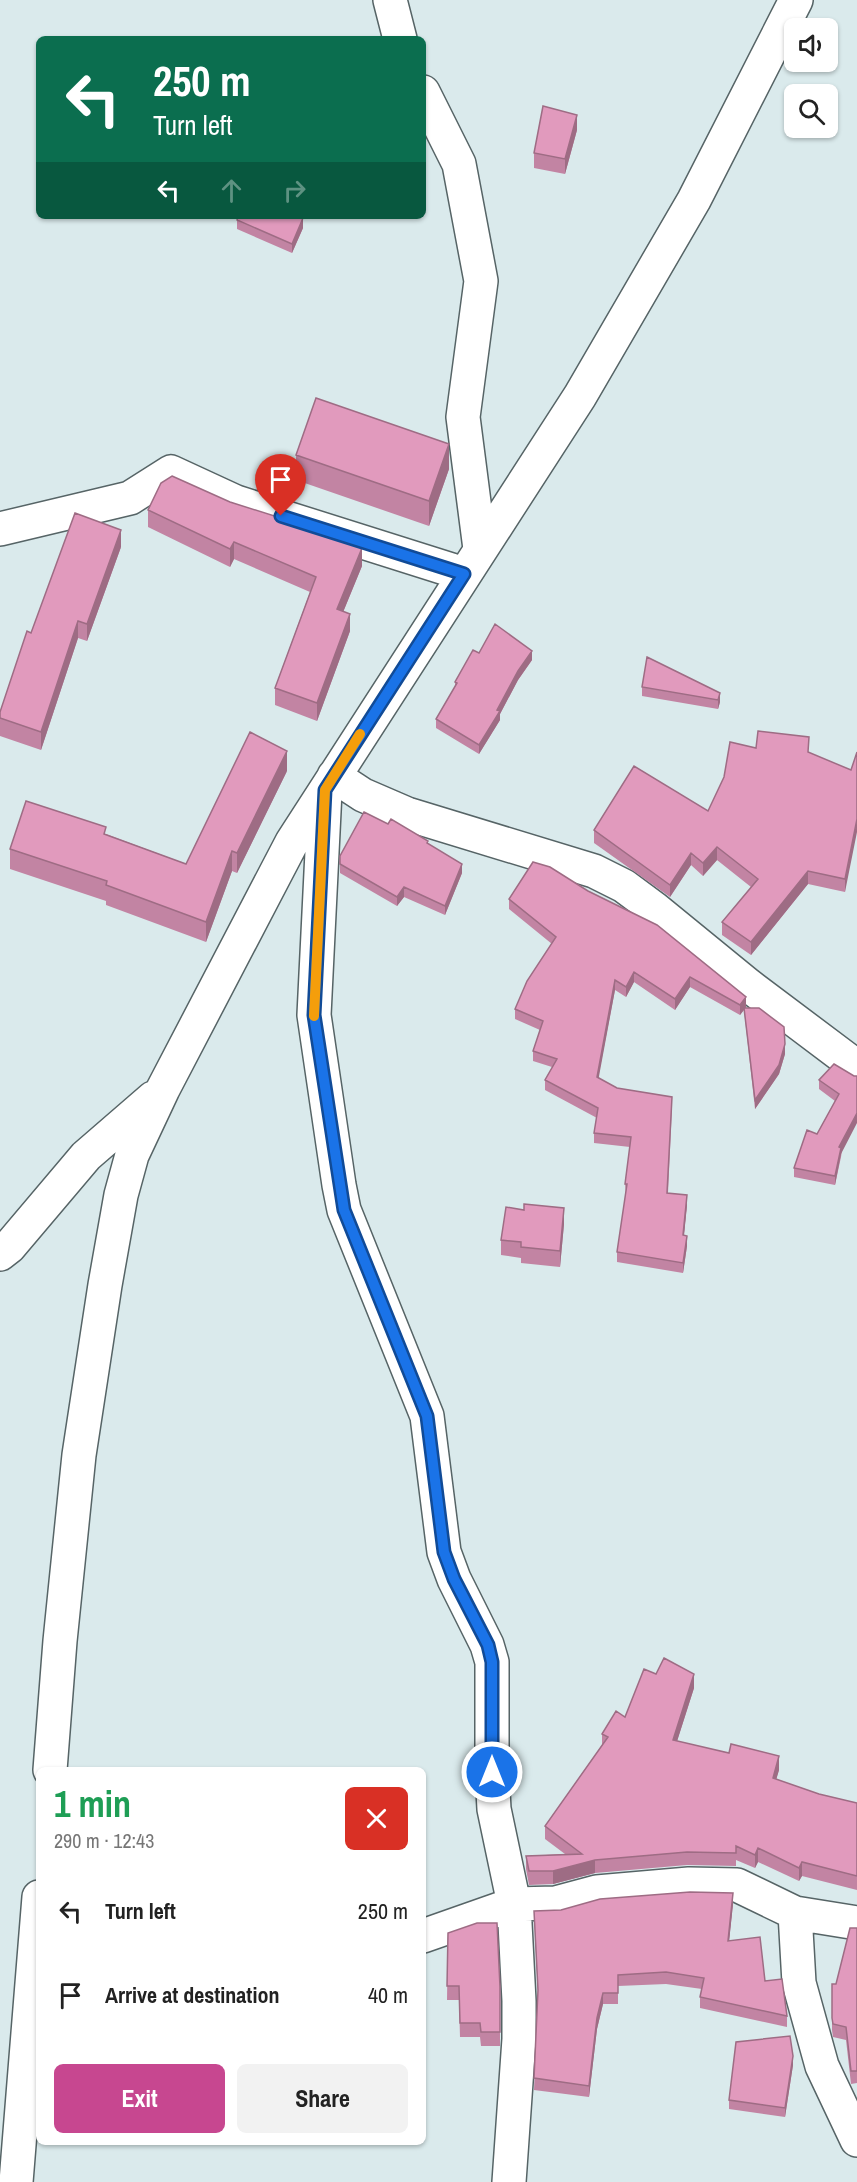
<!DOCTYPE html>
<html lang="en">
<head>
<meta charset="utf-8">
<style>
	:root { --surface:#fff; --page:#f2f2f2; --text:#222; --muted:#767676; --accent:#c74790 }
	body { margin:0; font-family:"Archivo Narrow",sans-serif; background:var(--page); color:var(--text); height:100vh; display:flex; flex-direction:column; font-size:22px; white-space:nowrap }
	* { box-sizing:border-box; margin:0 }
	p { font-size:20px; color:var(--muted) }
	.icon { flex:none; width:33px; height:33px; fill:none; stroke:currentColor; stroke-width:2; stroke-linecap:round; stroke-linejoin:round }
	.map { position:relative; flex:1; overflow:hidden }
	.drawer { position:absolute; left:36px; top:1767px; width:390px; height:378px; display:flex; flex-direction:column; background:var(--surface); border-radius:9px; box-shadow:0 2px 4px #0004 }
	.drawer>* { flex:none }
	.hud { position:absolute; left:36px; top:36px; width:390px; height:183px; border-radius:9px; box-shadow:0 2px 4px #0004; background:#0b6e4f; color:#fff; overflow:hidden }
	.buttons { position:absolute; left:784px; top:18px; display:grid; gap:12px }
	.buttons a { display:grid; place-items:center; width:54px; height:54px; border-radius:9px; background:var(--surface); box-shadow:0 2px 4px #0004; font-size:30px }
	.pin { position:absolute; display:grid; place-items:center; width:51px; height:51px; color:#fff; margin:-62px -26px; border-radius:50% 50% 50% 0; rotate:-45deg; box-shadow:0 0 6px #0007 }
	.pin .icon { rotate:45deg }
	.me { position:absolute; width:66px; margin:-33px; rotate:0deg; stroke-linejoin:round; filter:drop-shadow(0 0 4px #0008) }
	.turn { display:flex; align-items:center; gap:21px; height:126px; padding:0 18px; font-size:27px }
	.turn .icon { width:78px; height:78px; stroke-width:2.5 }
	.turn b { display:block; font-size:42px; line-height:51px }
	.lanes { display:flex; align-items:center; height:57px; padding:0 18px; background:#0003; justify-content:center; gap:30px; direction:ltr }
	.lanes .off { opacity:.35 }
	.round { display:grid; place-items:center; flex:none; width:63px; height:63px; border-radius:9px; background:var(--page) }
	.overview { display:flex; align-items:center; justify-content:space-between; height:102px; padding:0 18px }
	h1 { font-size:36px; font-weight:800; line-height:45px; color:#1e9e55 }
	.button { display:flex; gap:12px; margin-top:auto; padding:12px 18px }
	.button a { flex:1; height:69px; border-radius:9px; background:var(--accent); color:#fff; font-size:24px; font-weight:800; line-height:69px; text-align:center }
	.button a+a { background:var(--page); color:var(--text) }
	ul { padding:0; list-style:none }
	li { display:flex; align-items:center; gap:18px; height:84px; padding:0 18px }
	li div { flex:1 }
	li b { display:block; font-size:22px }
	li em { font-style:normal }
	.map>svg:first-child { display:block }
</style>
</head>
<body>
<div class="map">
<svg width="857" height="2182" viewBox="0 0 857 2182">
	<rect width="100%" height="100%" fill="#daeaec"/>
	<g fill="none" stroke-linecap="round" stroke-linejoin="round">
		<g stroke="#566466" stroke-width="36">
			<path id="minor" d="M390 0 400 39
				M423 92 459 164 481 281 463 417 480 549
				M0 529 130 498 171 472 236 502 464 574
				M334 776 363 795 407 814 594 871 624 886 655 909 748 985 857 1067
				M325 791 314 1015 339 1185 344 1210 427 1416 444 1552 454 1579 487 1645 492 1662V1772L494 1809 514 1904 519 2001V2039L509 2182
				M0 1254 9 1247 86 1156 153 1098
				M50 1770 60 1641 79 1455 105 1285 121 1195 132 1155 163 1089 292 842 580 396 694 200 796 0
				M795 1913 799 1983 822 2066 857 2140
				M423 1936 514 1904 556 1903 597 1892 689 1884 737 1885 795 1913 857 1923
				M16 2182 39 1897"/>
		</g>
		<use href="#minor" stroke="#fff" stroke-width="33"/>
	</g>
	<path fill="#c284a3" d="M577 130 565 174 534 168V153Z
		M237 220 303 228 292 253 237 229Z
		M296 455 449 469 429 526 296 480Z
		M148 510 362 566 343 612 350 631 317 721 275 705V688L310 592 234 559 230 567 148 527Z
		M121 547 87 641 78 638 41 750 0 736V712L31 633Z
		M479 653 532 660 518 680 500 714V720L479 754 436 728V719L455 687V682Z
		M642 687 720 693V702L718 709 642 696Z
		M756 748 809 753 851 770 845 892 808 884 751 955 722 935V922L751 887 717 860 703 876 691 865 670 897 594 843V830L708 811Z
		M287 771 237 873 232 871 206 942 106 905V901L10 869V849L106 834 186 864Z
		M388 824 428 844 462 873 445 915 404 897 397 906 340 873V856Z
		M533 862 746 1007 785 1054 779 1074 755 1109 744 1010 740 1015 690 987 675 1010 634 982 626 997 615 990 598 1078 617 1088 672 1107 668 1193 687 1205 684 1235 687 1246 683 1273 617 1262V1252L626 1194 625 1184 630 1147 594 1143V1133L597 1118 545 1090V1080L552 1067 533 1061V1051L540 1030 515 1019V1009L552 944 509 909V899Z
		M854 1076 841 1157 835 1185 794 1177V1168L817 1134 835 1101 819 1089V1080Z
		M564 1224 560 1267 521 1263V1258L501 1255V1240Z
		M656 1674 694 1688 677 1741 779 1770 776 1779 819 1794 857 1803V1890L802 1876 799 1881 758 1862 755 1868 736 1860V1866L687 1865 595 1873 553 1884 529 1885 526 1869V1856L565 1854 545 1839V1826L602 1745V1734L625 1717Z
		M733 1904 729 1941 765 1981 787 2016V2027L700 2008V1997L702 1989 666 1984 618 1986V2004H603L597 2029 589 2097 534 2090 538 1996 534 1911Z
		M857 1928V2083L851 2084 846 2040 833 2037 832 2030V1984H836Z
		M448 1933 500 1987V2046H481L480 2037H460L459 2000H447Z
		M793 2065 785 2117 729 2109V2100Z"/>
	<path fill="#9e6c84" d="M577 115V130L565 174V159Z
		M303 218V228L292 253V244Z
		M449 444V469L429 526V501Z
		M121 530V547L87 641V624Z
		M234 542V559L230 567V549Z
		M362 548V566L337 627V609Z
		M350 614V631L317 721V703Z
		M78 621V638L41 750V732Z
		M532 651V660L518 680 500 714V720L479 754V745L518 671Z
		M720 693V702L718 709V700Z
		M287 751V771L237 873V853Z
		M857 819V832L845 892V879Z
		M717 847V860L703 876V863Z
		M232 851V871L206 942V922Z
		M691 853V865L670 897V885Z
		M462 864V873L445 915V906Z
		M808 871V884L751 955V942Z
		M404 887V897L397 906V897Z
		M634 972V982L626 997V987Z
		M690 977V987L675 1010V999Z
		M615 980V990L597 1087V1077Z
		M746 997V1007L740 1015V1005Z
		M785 1044V1054L779 1074 755 1109V1100Z
		M857 1113V1123L841 1154 835 1185V1176L839 1147Z
		M687 1195V1205L683 1245V1235Z
		M564 1208V1224L560 1267V1251Z
		M687 1236V1246L683 1273V1263Z
		M694 1674V1688L673 1754V1740Z
		M779 1756V1770L773 1791V1778Z
		M758 1848V1862L755 1868V1855Z
		M595 1860V1873L553 1884V1871Z
		M802 1862V1876L799 1881V1868Z
		M733 1893V1904L728 1952V1941Z
		M603 1993V2004L597 2029 589 2097V2086L597 2018Z
		M793 2056V2065L785 2117V2108Z"/>
	<path fill="#e19abd" stroke="#9e6c84" stroke-width="1.5" d="M543 106 577 115 565 159 534 153Z
		M239 216H298L303 218 292 244 237 220Z
		M316 398 449 444 429 501 296 455Z
		M172 476 230 502 325 532 362 548 337 609 350 614 317 703 275 688 316 577 234 542 230 549 148 510 161 483Z
		M75 513 121 530 87 624 78 621 41 732 0 718V712L27 631 31 633Z
		M495 624 532 651 518 671 497 710 500 711 479 745 436 719 457 683 455 682 473 650 479 653Z
		M647 657 720 693 718 700 642 687Z
		M758 731 809 737 808 752 851 770 857 752V819L845 879 808 871 751 942 722 922 758 879 717 847 703 863 691 853 670 885 594 830 634 766 708 811 724 777 730 742 756 748Z
		M250 732 287 751 237 853 232 851 206 922 106 885 107 881 10 849 26 801 106 827 104 834 186 864Z
		M364 812 388 824 391 819 428 841 427 843 462 864 445 906 404 887 397 897 340 864V856Z
		M533 862 550 867 588 891 657 925 746 997 740 1005 690 977 675 999 634 972 626 987 615 980 597 1077 617 1088 672 1097 667 1193 687 1195 683 1235 687 1236 683 1263 617 1252 627 1184H625L631 1137 594 1133 598 1108 545 1080 557 1059 533 1051 543 1021 515 1009 527 981 556 937 509 899Z
		M744 1008H759L784 1027 785 1044 779 1065 755 1100Z
		M834 1064 854 1076H857V1113L839 1147 841 1148 835 1176 794 1168 807 1130 817 1134 839 1094 819 1080Z
		M524 1204 564 1208 560 1251 521 1247V1242L501 1240 506 1207 524 1210Z
		M664 1658 694 1674 673 1740 729 1753 731 1744 779 1756 773 1778 819 1794 857 1803V1876L802 1862 799 1868 758 1848 755 1855 736 1846V1853L687 1852 595 1860 553 1871H529L526 1856 582 1854 545 1826 608 1737 602 1734 616 1711 625 1717 644 1669 656 1674Z
		M690 1892 733 1893 728 1941 760 1937 765 1981 782 1979 787 2016 700 1997 704 1978 666 1972 618 1975V1993H603L597 2018 589 2086 534 2078 538 1990 534 1911 561 1910 600 1899Z
		M477 1923H497L500 1987V2032H481L480 2023H460L459 1986H447L448 1933Z
		M850 1928H857V2071H851L846 2027 833 2024 832 2018V1984H836Z
		M790 2036 793 2056 785 2108 729 2100 736 2042Z"/>
	<g fill="none" stroke-linecap="round" stroke-linejoin="round">
		<g stroke="#114b97" stroke-width="15">
			<path id="route" d="M281 516 464 574 325 790 314 1015 344 1210 427 1416 444 1552 454 1579 488 1645 492 1662V1772"/>
		</g>
		<use href="#route" stroke="#1a73e8" stroke-width="10"/>
		<path stroke="#f59e0b" stroke-width="10" d="M314 1016 325 790 360 734"/>
	</g>
</svg>
<div class="buttons">
<a><svg class="icon" aria-label="sound" viewBox="0 0 24 24"><path d="M4 9h4l5-4v14l-5-4H4zM17 9q2 3 0 6"/></svg></a>
<a><svg class="icon" aria-label="search" viewBox="0 0 24 24"><circle cx="10" cy="10" r="6"/><path d="M15 15l6 6"/></svg></a>
</div>
<div class="pin" style="left:281px;top:516px;background:#d93025"><svg class="icon" aria-label="arrive" viewBox="0 0 24 24"><path d="M6 21V4h12l-3 4 3 4H6"/></svg></div>
<svg class="me" style="left:492px;top:1772px" viewBox="-20 -20 40 40"><circle r="17" fill="#1a73e8" stroke="#fff" stroke-width="3"/><path d="M0-11L8 9 0 5-8 9z" fill="#fff"/></svg>
<div class="hud">
<div class="turn"><svg class="icon" aria-label="left" viewBox="0 0 24 24"><path d="M17 20v-9H6M10 6l-5 5 5 5"/></svg><div><b>250 m</b>Turn left</div></div>
<div class="lanes"><svg class="icon" aria-label="left" viewBox="0 0 24 24"><path d="M17 20v-9H6M10 6l-5 5 5 5"/></svg><svg class="icon off" aria-label="ahead" viewBox="0 0 24 24"><path d="M12 20V5M6 11l6-6 6 6"/></svg><svg class="icon off" aria-label="right" viewBox="0 0 24 24"><path d="M7 20v-9h11M14 6l5 5-5 5"/></svg></div>
</div>
<section class="drawer">
<div class="overview"><div><h1>1 min</h1><p>290 m · 12:43</p></div><a class="round" style="background:#d93025;color:#fff"><svg class="icon" aria-label="close" viewBox="0 0 24 24"><path d="M6 6l12 12M18 6L6 18"/></svg></a></div>
<ul>
<li><svg class="icon" aria-label="left" viewBox="0 0 24 24"><path d="M17 20v-9H6M10 6l-5 5 5 5"/></svg><div><b>Turn left</b></div><em>250 m</em></li>
<li><svg class="icon" aria-label="arrive" viewBox="0 0 24 24"><path d="M6 21V4h12l-3 4 3 4H6"/></svg><div><b>Arrive at destination</b></div><em>40 m</em></li>
</ul>
<div class="button"><a>Exit</a><a>Share</a></div>
</section>
</div>
</body>
</html>
